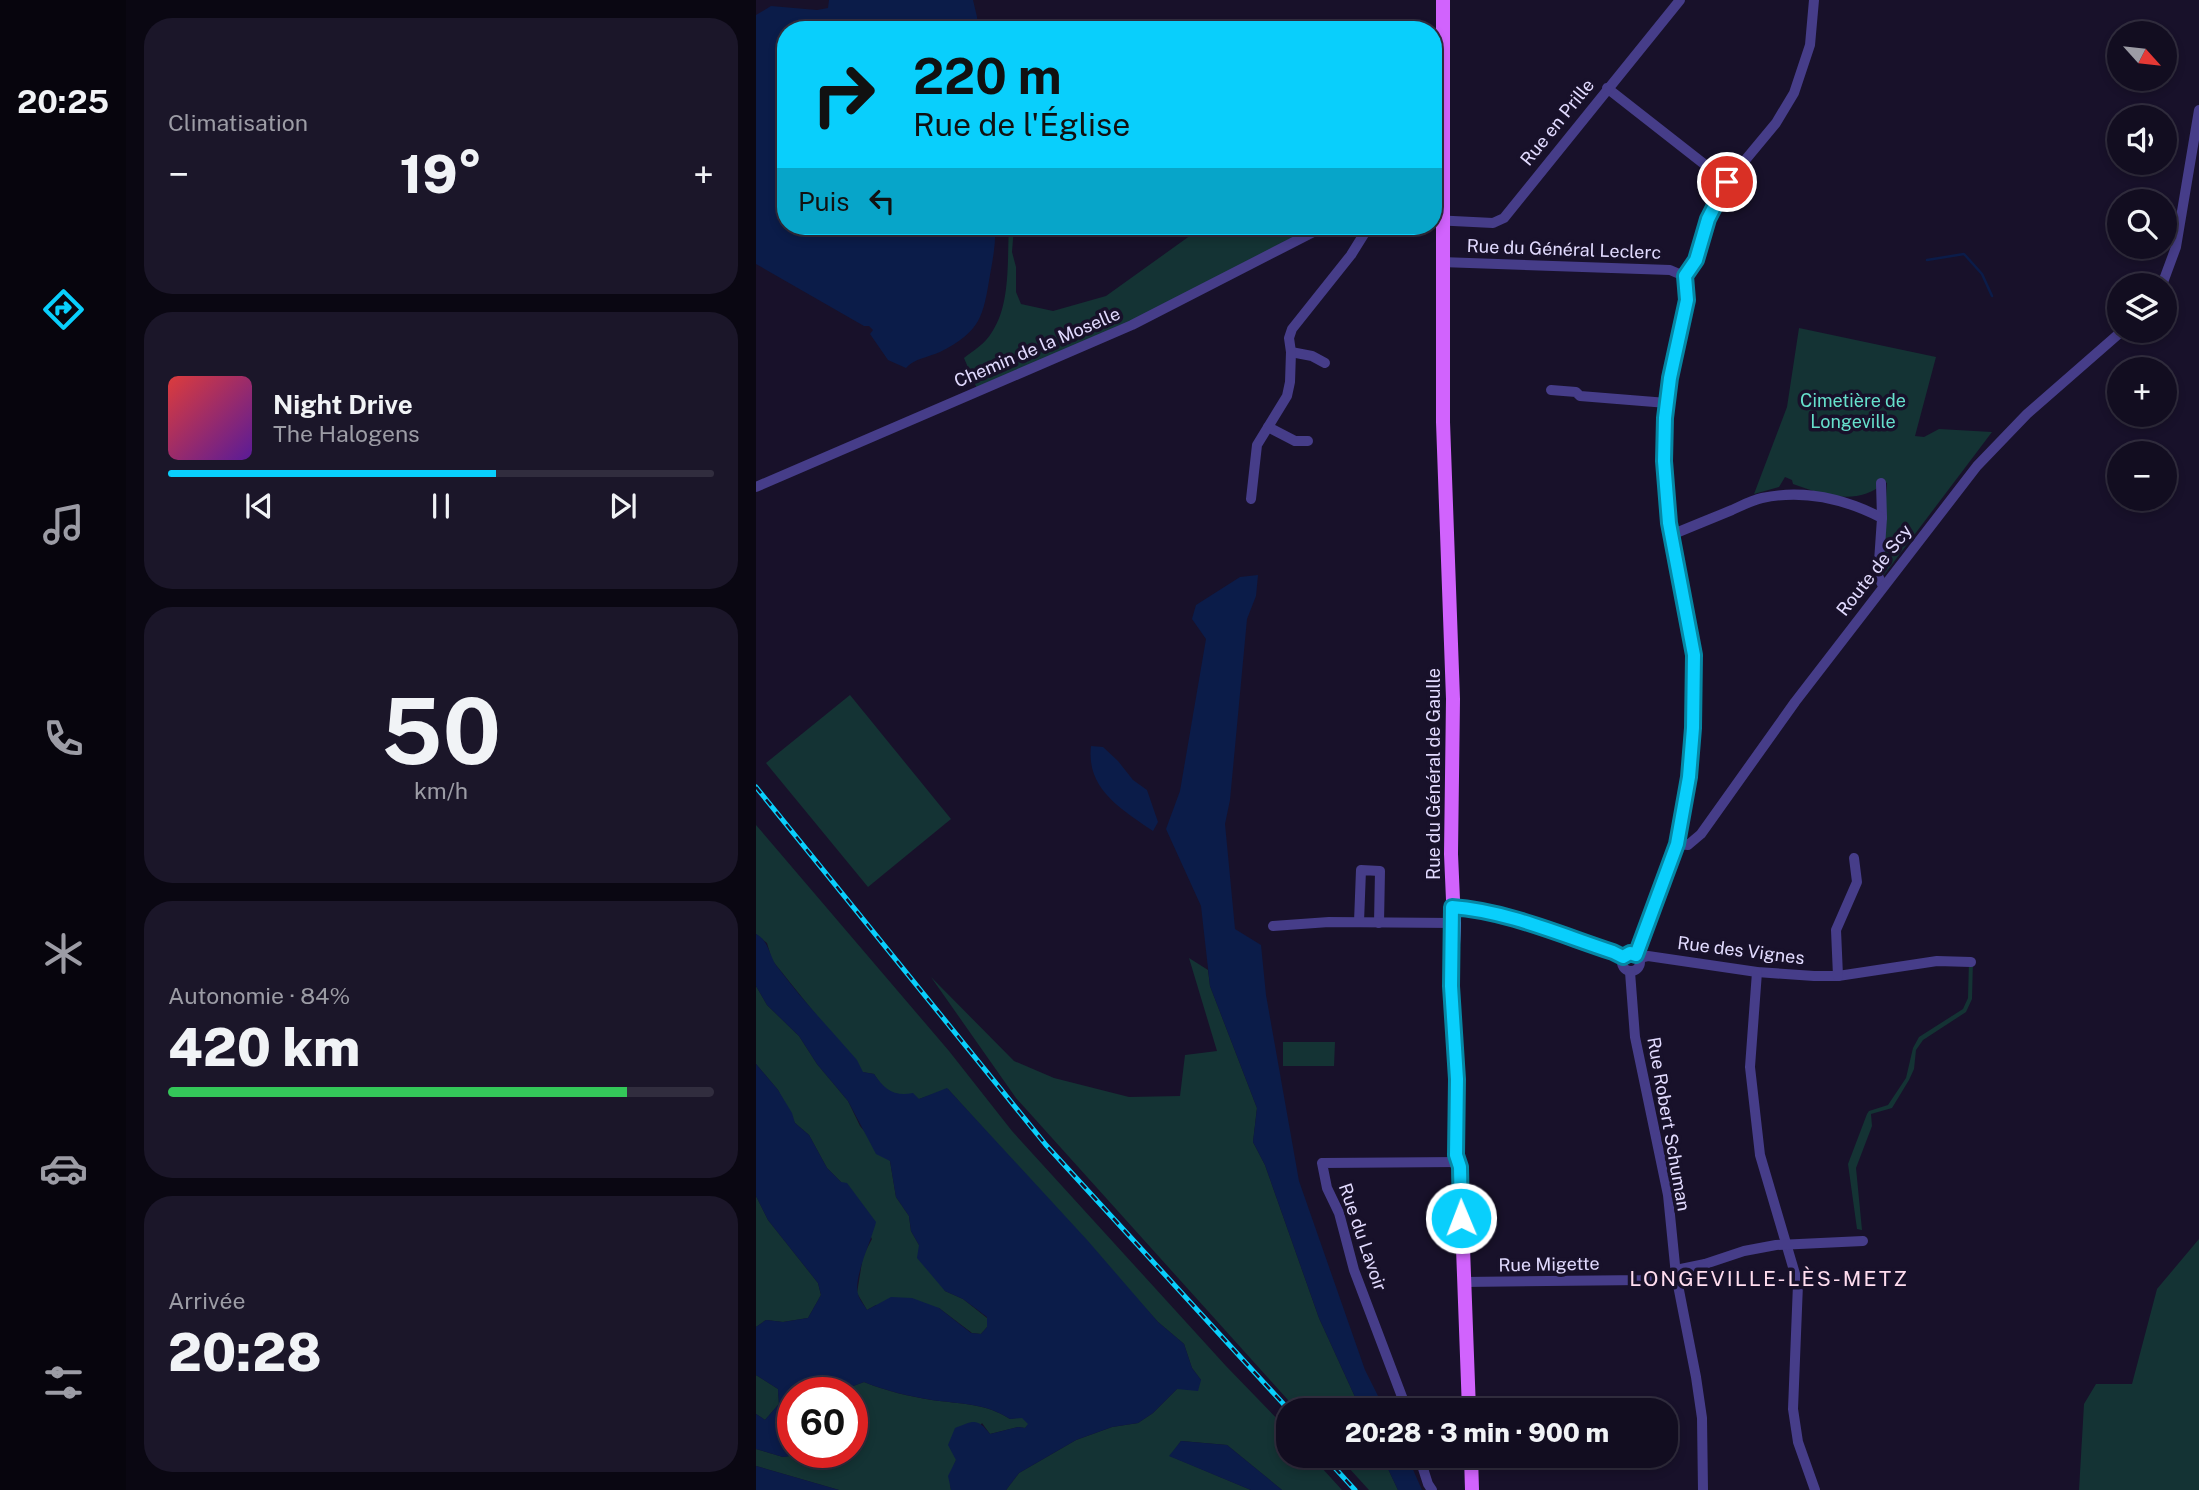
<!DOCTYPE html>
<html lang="fr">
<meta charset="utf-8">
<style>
body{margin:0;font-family:"Public Sans",sans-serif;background:#1b1629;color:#f1f3f6;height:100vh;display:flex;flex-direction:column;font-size:26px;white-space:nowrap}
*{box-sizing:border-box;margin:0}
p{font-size:23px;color:#9c9ca5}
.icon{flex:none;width:38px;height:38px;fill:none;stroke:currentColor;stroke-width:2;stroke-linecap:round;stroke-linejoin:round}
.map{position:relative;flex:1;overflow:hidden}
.side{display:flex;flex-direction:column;gap:18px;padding:18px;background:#0a0712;width:630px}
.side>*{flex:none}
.guide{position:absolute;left:21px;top:21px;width:665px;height:214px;border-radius:28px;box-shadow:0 4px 10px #0003,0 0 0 2px #312d3e;background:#09cffc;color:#111;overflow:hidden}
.needle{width:46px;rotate:117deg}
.buttons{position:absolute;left:1351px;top:21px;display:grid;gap:14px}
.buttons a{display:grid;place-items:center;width:70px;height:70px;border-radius:50%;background:#120d20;box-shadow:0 4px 10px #0003,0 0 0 2px #312d3e;font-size:35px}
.speed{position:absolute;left:21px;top:1377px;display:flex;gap:14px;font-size:35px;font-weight:700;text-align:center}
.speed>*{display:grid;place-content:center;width:91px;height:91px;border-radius:50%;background:#120d20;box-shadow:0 4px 10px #0003,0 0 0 2px #312d3e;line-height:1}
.speed .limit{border:10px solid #d22;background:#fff;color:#111}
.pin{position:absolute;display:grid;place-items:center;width:60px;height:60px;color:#fff;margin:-30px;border:4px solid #fff;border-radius:50%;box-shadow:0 2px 7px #0007}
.me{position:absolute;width:77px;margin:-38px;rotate:359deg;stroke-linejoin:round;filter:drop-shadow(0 0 5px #0008)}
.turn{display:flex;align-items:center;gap:24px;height:147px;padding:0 21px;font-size:32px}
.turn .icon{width:91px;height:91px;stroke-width:2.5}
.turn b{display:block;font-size:49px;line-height:60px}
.then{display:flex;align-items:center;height:66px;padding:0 21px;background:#0003;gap:14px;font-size:26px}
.big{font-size:52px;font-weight:800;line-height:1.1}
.side .widget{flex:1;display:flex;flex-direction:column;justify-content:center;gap:10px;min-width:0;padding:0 24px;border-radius:28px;background:#1b1629}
.side .dial{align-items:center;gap:0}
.dial b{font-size:91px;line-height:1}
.song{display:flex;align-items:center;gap:21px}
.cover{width:84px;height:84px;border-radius:10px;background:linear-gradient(135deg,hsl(0 70% 55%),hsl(270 70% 35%))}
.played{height:7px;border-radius:4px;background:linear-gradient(90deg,#09cffc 60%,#312d3e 60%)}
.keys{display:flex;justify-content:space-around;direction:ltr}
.heat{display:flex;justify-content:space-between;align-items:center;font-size:38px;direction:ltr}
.charge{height:10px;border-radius:5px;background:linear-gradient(90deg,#34c759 84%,#312d3e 0)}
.trip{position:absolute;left:520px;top:1398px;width:402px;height:70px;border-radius:28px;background:#120d20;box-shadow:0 4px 10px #0003,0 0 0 2px #312d3e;font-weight:800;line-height:70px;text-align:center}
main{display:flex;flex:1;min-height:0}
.tab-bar{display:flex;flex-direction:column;width:126px;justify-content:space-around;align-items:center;background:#07050d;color:#9c9ca5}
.tab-bar .icon{width:49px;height:49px}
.tab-bar .on{color:#09cffc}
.tab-bar b{font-size:32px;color:#f1f3f6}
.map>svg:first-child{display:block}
.green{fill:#143334}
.water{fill:#0b1c49}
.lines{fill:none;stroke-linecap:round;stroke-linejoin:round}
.stream{stroke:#0b1c49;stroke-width:2.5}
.minor{stroke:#463d89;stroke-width:10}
.major{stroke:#d163fd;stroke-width:14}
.rail-casing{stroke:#09cffc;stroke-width:5}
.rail{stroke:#18112a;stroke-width:2.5;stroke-dasharray:8;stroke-linecap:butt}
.route-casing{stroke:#0687a4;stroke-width:18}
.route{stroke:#09cffc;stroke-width:12}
.labels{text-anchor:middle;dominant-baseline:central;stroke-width:7;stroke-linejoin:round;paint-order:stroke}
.street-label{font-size:18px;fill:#e2dbff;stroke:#18112a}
.park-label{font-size:18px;fill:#66e0cc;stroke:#18112a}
.quarter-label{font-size:21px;letter-spacing:2px;fill:#ffddef;stroke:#18112a}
</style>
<main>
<nav class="tab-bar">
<b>20:25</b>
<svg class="icon on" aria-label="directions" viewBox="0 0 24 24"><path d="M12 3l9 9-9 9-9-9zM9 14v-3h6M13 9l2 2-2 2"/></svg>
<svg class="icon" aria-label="music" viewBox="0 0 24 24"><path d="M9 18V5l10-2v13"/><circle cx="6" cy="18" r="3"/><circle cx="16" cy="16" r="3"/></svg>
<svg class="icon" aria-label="phone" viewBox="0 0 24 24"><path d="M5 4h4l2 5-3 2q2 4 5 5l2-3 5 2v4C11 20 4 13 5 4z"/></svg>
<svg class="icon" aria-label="climate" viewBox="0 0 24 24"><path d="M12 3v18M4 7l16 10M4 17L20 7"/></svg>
<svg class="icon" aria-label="car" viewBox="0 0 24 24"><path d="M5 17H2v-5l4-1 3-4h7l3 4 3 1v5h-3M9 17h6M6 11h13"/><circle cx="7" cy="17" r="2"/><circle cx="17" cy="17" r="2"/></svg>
<svg class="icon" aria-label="filters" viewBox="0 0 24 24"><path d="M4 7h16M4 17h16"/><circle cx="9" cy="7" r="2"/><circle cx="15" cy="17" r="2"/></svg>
</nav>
<section class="side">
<div class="widget"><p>Climatisation</p>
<div class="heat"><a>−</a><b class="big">19°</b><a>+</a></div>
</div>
<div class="widget">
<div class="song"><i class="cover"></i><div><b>Night Drive</b><p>The Halogens</p></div></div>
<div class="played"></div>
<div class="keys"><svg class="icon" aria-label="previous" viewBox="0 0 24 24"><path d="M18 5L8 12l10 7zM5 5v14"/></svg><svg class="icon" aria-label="pause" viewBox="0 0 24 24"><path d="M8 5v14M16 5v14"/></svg><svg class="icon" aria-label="next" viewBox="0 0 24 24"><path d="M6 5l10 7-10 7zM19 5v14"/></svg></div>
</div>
<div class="widget dial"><b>50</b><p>km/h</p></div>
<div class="widget"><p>Autonomie · 84%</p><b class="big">420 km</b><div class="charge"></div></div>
<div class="widget"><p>Arrivée</p><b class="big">20:28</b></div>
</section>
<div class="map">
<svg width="1443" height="1490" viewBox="0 0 1443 1490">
<rect width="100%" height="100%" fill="#18112a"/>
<g class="green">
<path d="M 253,226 L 258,226 L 256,252 L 260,267 L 260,292 L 265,304 L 297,311 L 350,296 L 442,230 L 445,226 L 462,226 L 468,231 L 485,226 L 569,226 L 376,325 L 222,391 L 208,358 C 218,350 229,344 236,332 C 255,304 251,259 253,226 Z"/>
<path d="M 1043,328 L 1180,357 L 1159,436 L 1168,437 L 1183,429 L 1236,432 L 1128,575 L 1125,572 L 1131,483 L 1129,482 C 1102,507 1067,495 1037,484 L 1036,480 L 1029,477 L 1023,487 L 998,494 L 1031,407 Z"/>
<path d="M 94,695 L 195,819 L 112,887 L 10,763 Z"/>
<path d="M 0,825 L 193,1051 L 256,1131 L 470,1366 L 532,1430 L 532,1456 L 555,1456 L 586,1490 L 526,1490 L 471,1445 L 425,1441 L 414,1456 L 495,1490 L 250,1490 L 263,1473 L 320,1440 L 356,1427 L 382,1423 L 397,1413 L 421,1389 L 445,1380 L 436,1368 L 428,1344 L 402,1322 L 192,1089 L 163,1099 L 134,1092 L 126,1086 L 118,1074 L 106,1072 L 16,960 L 11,943 L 0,934 Z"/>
<path d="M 433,958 L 452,970 L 454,986 L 501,1108 L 497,1142 L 509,1165 L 563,1318 L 605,1410 L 541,1410 L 260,1098 L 175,977 L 258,1061 L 298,1078 L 373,1097 L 424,1096 L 429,1055 L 461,1051 Z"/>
<path d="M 1213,960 L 1217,960 L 1216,999 L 1210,1012 L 1167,1040 L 1160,1050 L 1158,1069 L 1153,1080 L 1136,1108 L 1115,1114 L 1116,1126 L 1100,1168 L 1106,1230 L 1101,1229 L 1092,1164 L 1111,1114 L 1113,1111 L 1132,1105 L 1150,1078 L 1157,1048 L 1163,1037 L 1207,1009 L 1212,998 Z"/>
<path d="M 0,986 L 11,1005 L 43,1036 L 61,1064 L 92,1101 L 104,1126 L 134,1161 L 140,1197 L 153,1216 L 155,1231 L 189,1291 L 207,1299 L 231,1318 L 231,1327 L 225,1334 L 216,1333 L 183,1308 L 120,1305 L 111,1310 L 101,1293 L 107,1256 L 116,1239 L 85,1182 L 71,1168 L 53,1135 L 39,1123 L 22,1090 L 0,1064 Z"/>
<path d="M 527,1042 L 579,1042 L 578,1066 L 527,1066 Z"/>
<path d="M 0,1196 L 12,1220 L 62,1283 L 65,1295 L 52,1318 L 27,1322 L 10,1320 L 0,1327 Z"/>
<path d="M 1443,1239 L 1443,1490 L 1323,1490 L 1328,1404 L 1340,1384 L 1376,1384 L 1401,1289 Z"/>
<path d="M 0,1375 L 22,1389 L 23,1404 L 9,1420 L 0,1414 Z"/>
<path d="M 108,1382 C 130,1391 152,1396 176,1400 C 204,1404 230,1403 254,1419 L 266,1417 L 273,1424 L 269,1428 L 262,1427 L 234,1434 L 226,1423 C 212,1443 190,1464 195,1490 L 83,1490 L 0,1466 L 0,1449 L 27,1457 L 33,1456 L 37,1443 L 37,1452 L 96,1452 L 96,1393 L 78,1393 Z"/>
<path d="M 582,1456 L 626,1456 L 642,1490 L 613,1490 Z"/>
</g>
<g class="water">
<path d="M 73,0 L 217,0 L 221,17 L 222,30 L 30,30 L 30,226 L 239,226 C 240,242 237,259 234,275 C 227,317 225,331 184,352 C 173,357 157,359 150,368 L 132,360 L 114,334 L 117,330 L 113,326 L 108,326 L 0,264 L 0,15 L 15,6 L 61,10 L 72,8 Z"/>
<path d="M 502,575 L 500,596 L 491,619 L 474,800 L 469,824 L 479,929 L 505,945 L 510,995 L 543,1181 L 609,1370 L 629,1410 L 605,1410 L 563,1318 L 509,1165 L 497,1142 L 501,1108 L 454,986 L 445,906 L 410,829 L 424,791 L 450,639 L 436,619 L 440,605 L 484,577 Z"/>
<path d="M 335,746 L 347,747 L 362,761 L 377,780 L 391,790 L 402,822 L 397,831 C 365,809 330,789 335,746 Z"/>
<path d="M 0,934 C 14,941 13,958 23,969 C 47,1001 75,1030 101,1060 L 107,1072 L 118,1074 C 128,1089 138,1097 157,1093 L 163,1099 L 191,1088 L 332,1241 L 402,1322 L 428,1344 L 436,1368 L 445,1380 L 442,1391 L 421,1389 L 397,1413 L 382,1423 L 356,1427 L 320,1440 L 263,1473 L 250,1490 L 195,1490 L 192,1476 L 200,1460 L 192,1445 L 199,1428 C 217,1421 221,1417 234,1434 L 262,1427 L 269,1428 L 272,1424 L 266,1418 L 254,1419 C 230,1403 204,1404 176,1400 C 153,1396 130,1391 108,1382 L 78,1393 L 37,1393 L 37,1424 L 34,1427 L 37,1443 L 33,1456 L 27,1457 L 0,1449 L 0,1414 L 9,1420 L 23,1404 L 22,1389 L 0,1375 L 0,1327 L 10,1320 L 27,1322 L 52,1318 L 65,1295 L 62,1283 L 12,1220 L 0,1196 L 0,1064 L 22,1090 L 36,1113 L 39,1123 L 53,1135 L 71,1168 L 85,1182 L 91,1183 L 120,1222 C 116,1239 97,1278 102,1294 C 103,1299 108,1305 111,1310 L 135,1297 L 156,1298 L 183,1308 L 215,1333 L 225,1334 L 231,1327 L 231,1317 L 207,1299 L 189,1291 L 161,1258 L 163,1245 L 155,1231 L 153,1216 L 140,1197 L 134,1161 L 120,1154 L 92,1101 L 61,1064 L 43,1036 L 11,1005 L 0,986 Z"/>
<path d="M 425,1441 L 471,1445 L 526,1490 L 495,1490 L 413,1456 Z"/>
<path d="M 626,1456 L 651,1456 L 666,1490 L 642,1490 Z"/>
<path d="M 0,1466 L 83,1490 L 0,1490 Z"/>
</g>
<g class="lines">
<path class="stream" d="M 1171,260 L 1208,254 L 1226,274 L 1236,296"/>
<g class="minor">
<path d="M 851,88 L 971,182"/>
<path d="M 677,220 L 737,223 L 748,218 L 924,0"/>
<path d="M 685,262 L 914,270 L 928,276"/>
<path d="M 1406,285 L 1420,247 L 1443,110"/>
<path d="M 535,352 L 556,356 L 569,363"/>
<path d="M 795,390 L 820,392 L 824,396 L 911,403"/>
<path d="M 512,427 L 539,441 L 552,441"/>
<path d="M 1125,483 L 1126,518"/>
<path d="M 0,487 L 376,325 L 569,226"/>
<path d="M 495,499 L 501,445 L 531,396 L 534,382 L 535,352 L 533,338 L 536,329 L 595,255 L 613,226"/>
<path d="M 915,535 C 935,527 956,518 976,510 C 985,506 996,500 1006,498 C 1048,489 1089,499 1126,518 L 1122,576 L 1127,586"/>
<path d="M 921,844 L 932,845 L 945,834 L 1039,702 L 1221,466 L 1271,414 L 1366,331"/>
<path d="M 697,907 C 751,911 805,935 857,952 L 867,957"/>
<path d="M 603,922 L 605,870 L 624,871 L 623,923"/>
<path d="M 517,926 L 573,922 L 698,923"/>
<circle cx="875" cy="962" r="9"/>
<path d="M 880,955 C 916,878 934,797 938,713 C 938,694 940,674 938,655 C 931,589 908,527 908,460 C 908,432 910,404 915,376 C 921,342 932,311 928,276 L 940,259 L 961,198 L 971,182 L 1020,123 L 1038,93 L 1054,45 L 1058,0"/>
<path d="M 883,958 L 892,956 L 1001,972 L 1058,976 L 1082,976 L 1181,961 L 1215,962"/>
<path d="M 874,972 L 879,1037 L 912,1195 L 920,1275 L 940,1377 L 946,1418 L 947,1490"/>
<path d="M 1001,972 L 994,1067 L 1004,1155 L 1042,1284 L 1037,1409 L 1042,1442 L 1059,1490"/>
<path d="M 1082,976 L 1080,930 L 1101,882 L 1098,858"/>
<path d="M 920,1270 L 949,1264 L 988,1251 L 1020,1245 L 1107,1241"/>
<path d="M 707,1282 L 888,1280 L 920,1275"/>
<path d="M 651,1410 L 598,1270 L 583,1213 L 571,1188 L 566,1163 L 703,1162"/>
<path d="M 663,1456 L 672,1484 L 676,1490"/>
</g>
<g class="major">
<path d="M 687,0 L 687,422 L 697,699 L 695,854 L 698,923 L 695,987 L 701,1079 L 700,1155 L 704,1167 L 713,1410"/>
<path d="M 715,1456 L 716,1490"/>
</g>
<defs>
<g id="rail">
<path d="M 0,787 L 290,1145 L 533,1410"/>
<path d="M 568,1456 L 599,1490"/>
</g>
</defs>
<use href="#rail" class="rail-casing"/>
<use href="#rail" class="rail"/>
</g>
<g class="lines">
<defs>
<path id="route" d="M 705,1218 L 704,1167 L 700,1155 L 701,1079 L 695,986 L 696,907 C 751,911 805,935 857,952 L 867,957 L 874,953 L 880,955 L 921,844 L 933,777 L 937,728 L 938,655 L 913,523 L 908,461 L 909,418 L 914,378 L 931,300 L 929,276 L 940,260 L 952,219 L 971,182"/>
</defs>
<use href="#route" class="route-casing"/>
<use href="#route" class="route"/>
</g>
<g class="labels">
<g class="street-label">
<text transform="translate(801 122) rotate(-51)">Rue en Prille</text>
<text transform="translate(808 249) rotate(2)">Rue du Général Leclerc</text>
<text transform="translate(281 347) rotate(-23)">Chemin de la Moselle</text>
<text transform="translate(1118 570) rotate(-52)">Route de Scy</text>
<text transform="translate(677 774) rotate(-90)">Rue du Général de Gaulle</text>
<text transform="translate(985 950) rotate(7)">Rue des Vignes</text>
<text transform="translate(913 1124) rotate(80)">Rue Robert Schuman</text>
<text transform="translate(607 1237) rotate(71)">Rue du Lavoir</text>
<text transform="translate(793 1264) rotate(-1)">Rue Migette</text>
</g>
<g class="park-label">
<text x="1097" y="400">Cimetière de<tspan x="1097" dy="21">Longeville</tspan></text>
</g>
<g class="quarter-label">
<text x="1013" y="1278">LONGEVILLE-LÈS-METZ</text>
</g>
</g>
</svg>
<div class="buttons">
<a><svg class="needle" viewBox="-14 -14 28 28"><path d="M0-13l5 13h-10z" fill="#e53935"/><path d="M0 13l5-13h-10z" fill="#9c9ca5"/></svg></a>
<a><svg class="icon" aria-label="sound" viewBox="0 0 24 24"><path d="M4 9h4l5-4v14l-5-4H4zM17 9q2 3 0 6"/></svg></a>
<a><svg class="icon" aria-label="search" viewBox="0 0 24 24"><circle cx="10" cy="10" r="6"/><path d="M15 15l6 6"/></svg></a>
<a><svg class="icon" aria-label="layers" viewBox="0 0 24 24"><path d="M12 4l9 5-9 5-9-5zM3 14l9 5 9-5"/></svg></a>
<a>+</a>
<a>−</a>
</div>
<div class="speed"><div class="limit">60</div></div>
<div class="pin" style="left:971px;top:182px;background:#d93025"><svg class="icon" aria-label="arrive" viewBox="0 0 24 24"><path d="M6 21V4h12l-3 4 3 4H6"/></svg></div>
<svg class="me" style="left:705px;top:1218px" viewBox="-20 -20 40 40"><circle r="17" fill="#09cffc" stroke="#fff" stroke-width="3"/><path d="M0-11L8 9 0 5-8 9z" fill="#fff"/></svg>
<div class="trip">20:28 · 3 min · 900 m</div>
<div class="guide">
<div class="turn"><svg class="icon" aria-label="right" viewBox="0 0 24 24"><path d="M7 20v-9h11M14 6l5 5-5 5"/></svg><div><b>220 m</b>Rue de l'Église</div></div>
<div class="then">Puis<svg class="icon" aria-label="left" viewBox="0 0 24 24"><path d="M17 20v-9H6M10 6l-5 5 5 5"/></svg></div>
</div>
</div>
</main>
